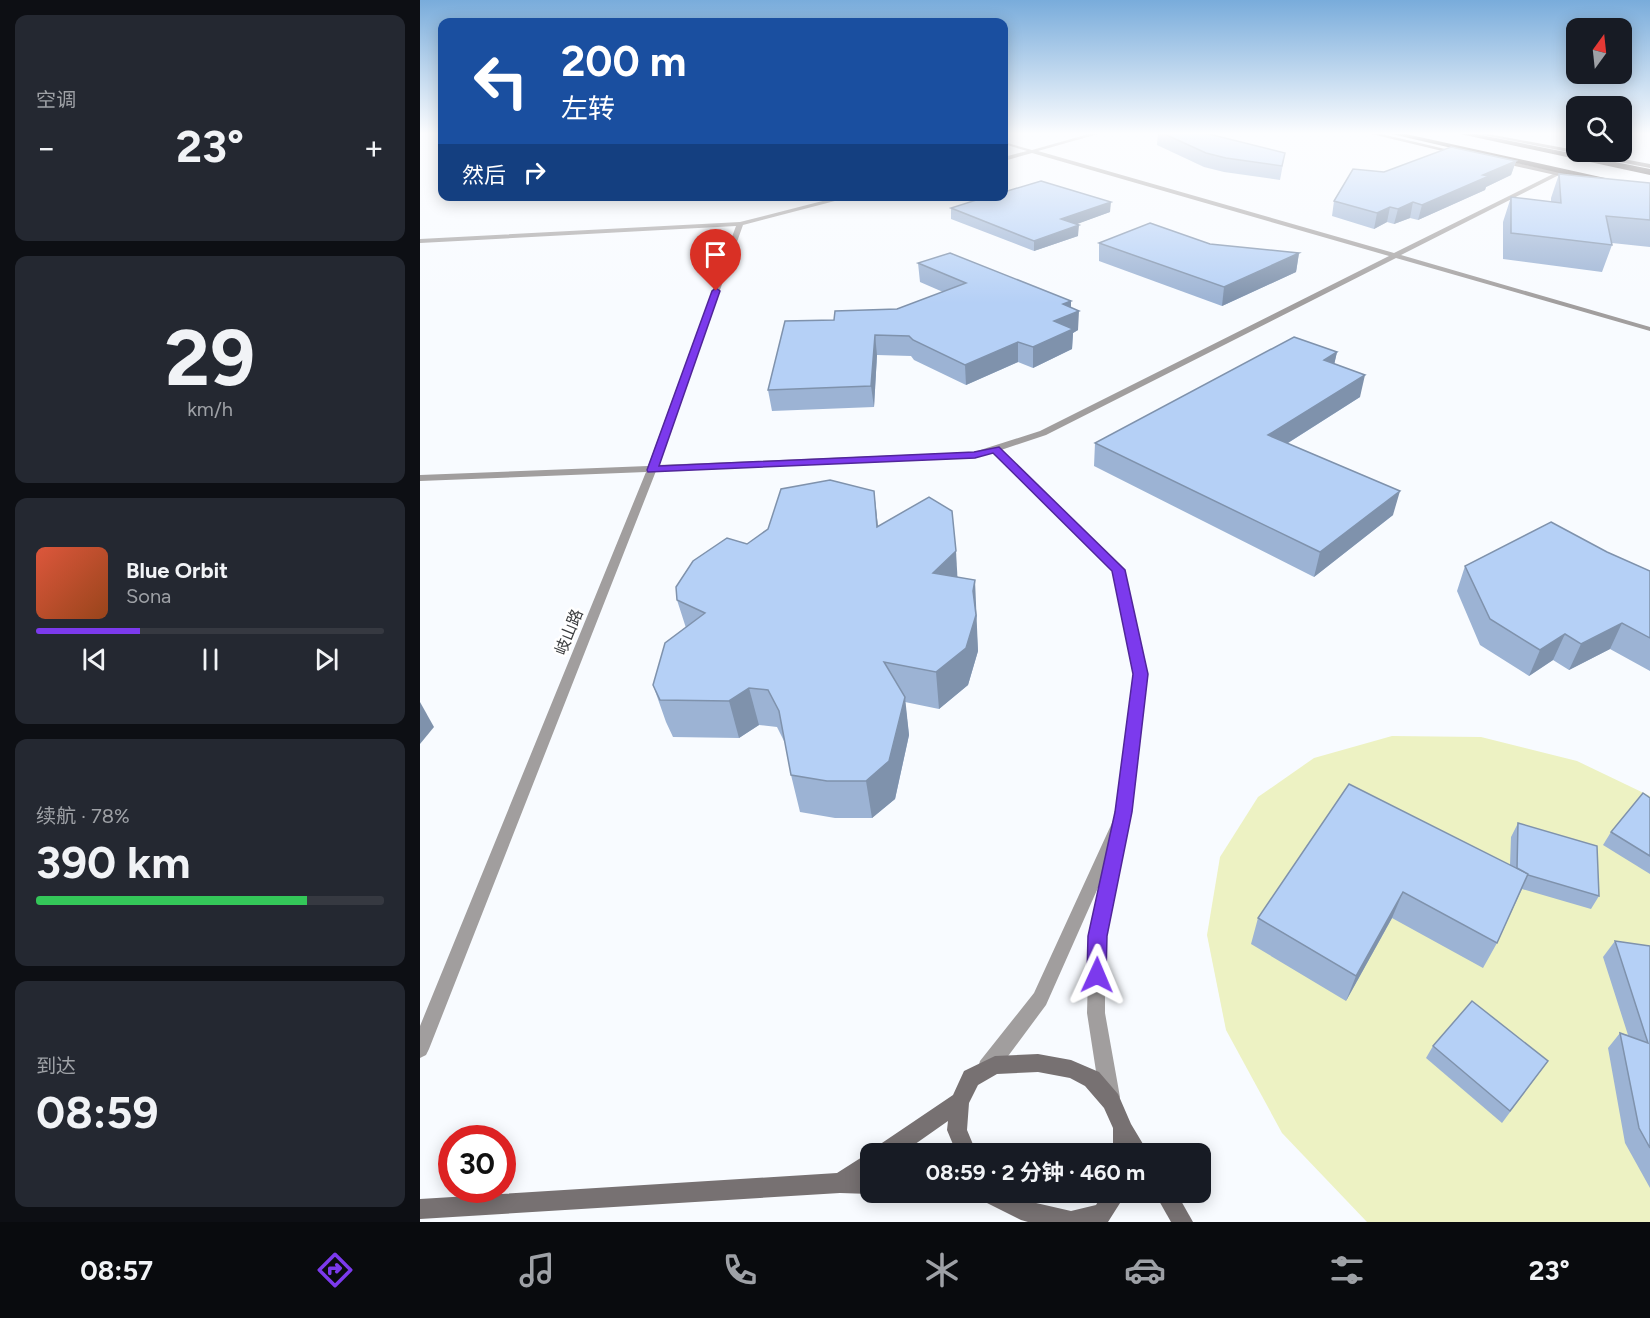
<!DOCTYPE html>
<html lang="zh">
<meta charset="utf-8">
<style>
body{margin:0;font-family:Figtree,"Noto Sans SC",sans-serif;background:#242831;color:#f1f3f6;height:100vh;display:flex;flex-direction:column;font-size:22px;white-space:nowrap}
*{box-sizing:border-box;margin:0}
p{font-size:20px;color:#9ea1a6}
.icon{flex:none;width:33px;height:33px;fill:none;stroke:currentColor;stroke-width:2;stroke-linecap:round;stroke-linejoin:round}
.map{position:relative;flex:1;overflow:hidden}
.drawer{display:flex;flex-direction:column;gap:15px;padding:15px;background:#0d0f14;width:420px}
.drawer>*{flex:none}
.banner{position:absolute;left:18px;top:18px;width:570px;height:183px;border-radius:12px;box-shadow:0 3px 15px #0003;background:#1a4fa0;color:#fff;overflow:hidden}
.needle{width:39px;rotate:15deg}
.buttons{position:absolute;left:1146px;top:18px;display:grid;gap:12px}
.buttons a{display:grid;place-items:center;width:66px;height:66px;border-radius:12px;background:#171b24;box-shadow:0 3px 15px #0003;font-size:30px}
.speed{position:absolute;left:18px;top:1125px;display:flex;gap:12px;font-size:30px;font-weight:700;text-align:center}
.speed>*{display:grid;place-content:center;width:78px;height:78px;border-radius:50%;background:#171b24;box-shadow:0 3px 15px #0003;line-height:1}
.speed .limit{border:9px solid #d22;background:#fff;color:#111}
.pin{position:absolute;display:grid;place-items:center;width:51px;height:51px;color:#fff;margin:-62px -26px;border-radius:50% 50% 50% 0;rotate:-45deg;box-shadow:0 0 6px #0007}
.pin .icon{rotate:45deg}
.me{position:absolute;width:66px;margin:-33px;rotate:1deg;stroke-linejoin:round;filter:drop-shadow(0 0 4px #0008)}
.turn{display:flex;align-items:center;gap:21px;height:126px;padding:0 24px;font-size:27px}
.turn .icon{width:78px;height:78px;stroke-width:2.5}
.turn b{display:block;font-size:42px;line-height:51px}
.then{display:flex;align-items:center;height:57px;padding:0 24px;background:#0003;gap:12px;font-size:22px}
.big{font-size:45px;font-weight:700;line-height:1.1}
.drawer .widget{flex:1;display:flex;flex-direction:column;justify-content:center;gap:9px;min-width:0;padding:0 21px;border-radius:12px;background:#242831}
.drawer .dial{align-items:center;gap:0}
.dial b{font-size:78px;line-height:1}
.song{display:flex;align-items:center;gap:18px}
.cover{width:72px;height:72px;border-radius:9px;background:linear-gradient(135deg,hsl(10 70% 55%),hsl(20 70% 35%))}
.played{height:6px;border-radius:3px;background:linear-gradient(90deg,#7c3aed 30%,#363941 30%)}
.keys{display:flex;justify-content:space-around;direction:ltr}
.heat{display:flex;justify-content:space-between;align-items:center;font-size:33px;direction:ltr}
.charge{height:9px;border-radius:4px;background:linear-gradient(90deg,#34c759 78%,#363941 0)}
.trip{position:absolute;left:440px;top:1143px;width:351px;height:60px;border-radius:12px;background:#171b24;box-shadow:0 3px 15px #0003;font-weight:700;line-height:60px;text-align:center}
.tabs{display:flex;height:96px;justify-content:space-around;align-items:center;background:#090b0e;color:#9ea1a6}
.tabs .icon{width:42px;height:42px}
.tabs .on{color:#7c3aed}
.tabs b{font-size:27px;color:#f1f3f6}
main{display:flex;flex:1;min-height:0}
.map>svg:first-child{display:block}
.green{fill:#edf2c3}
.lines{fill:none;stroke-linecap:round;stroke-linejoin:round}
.street{fill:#a19e9e;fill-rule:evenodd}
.secondary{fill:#777172;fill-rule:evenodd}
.highway{fill:#403939;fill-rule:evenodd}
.wall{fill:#9cb3d4}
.shaded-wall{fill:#7f92ac}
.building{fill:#b5d0f6;stroke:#7f92ac;stroke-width:1.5}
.route{fill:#7c3aed;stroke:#51269a;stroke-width:1.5}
.labels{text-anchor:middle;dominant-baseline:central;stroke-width:5;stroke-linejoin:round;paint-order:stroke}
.street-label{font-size:16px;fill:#3a3c3e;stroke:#fff}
</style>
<main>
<section class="drawer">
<div class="widget"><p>空调</p>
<div class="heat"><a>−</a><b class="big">23°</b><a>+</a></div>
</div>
<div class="widget dial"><b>29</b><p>km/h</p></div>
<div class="widget">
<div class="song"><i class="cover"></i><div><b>Blue Orbit</b><p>Sona</p></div></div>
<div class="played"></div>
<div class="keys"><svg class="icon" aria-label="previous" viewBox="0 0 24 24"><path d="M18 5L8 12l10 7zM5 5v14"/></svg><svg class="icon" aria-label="pause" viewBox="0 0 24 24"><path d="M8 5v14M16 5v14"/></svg><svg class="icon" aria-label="next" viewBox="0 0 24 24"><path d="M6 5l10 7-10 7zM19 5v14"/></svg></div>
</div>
<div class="widget"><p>续航 · 78%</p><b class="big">390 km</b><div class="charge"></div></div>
<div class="widget"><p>到达</p><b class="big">08:59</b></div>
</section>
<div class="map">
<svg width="1230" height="1222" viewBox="0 0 1230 1222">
<rect width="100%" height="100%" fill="#f8fbff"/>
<path class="green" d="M 972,736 L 1061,737 L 1157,761 L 1230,796 L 1230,1222 L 947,1222 L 862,1133 L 806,1030 L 787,935 L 800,857 L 838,797 L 894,758 Z"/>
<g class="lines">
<path class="street" d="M 676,132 L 685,132 L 618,151 L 974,253 L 1135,173 L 1139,173 L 1139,175 L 981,255 L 1230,327 L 1230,331 L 976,258 L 626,435 L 581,450 L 704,570 L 726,674 L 711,812 L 685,936 L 685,1013 L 700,1097 L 697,1104 L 690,1107 L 683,1104 L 680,1097 L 667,1013 L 669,936 L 681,881 L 626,1005 L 574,1075 L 567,1077 L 560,1075 L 558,1068 L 560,1061 L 614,993 L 697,812 L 714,674 L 693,571 L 573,452 L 555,458 L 236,471 L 9,1049 L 6,1055 L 0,1058 L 0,1026 L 226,472 L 0,481 L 0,475 L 228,466 L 316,226 L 0,243 L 0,239 L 320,222 L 422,196 L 434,196 L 323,225 L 238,465 L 554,452 L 620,431 L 969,256 L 612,153 L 584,161 L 584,157 L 607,151 L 584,144 L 584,142 L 612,150 Z"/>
<g class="secondary">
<path d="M 943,132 L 953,132 L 1042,153 L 1039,155 Z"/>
<path d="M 1047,132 L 1058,132 L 1230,164 L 1230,168 Z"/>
<path d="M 1079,159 L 1153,175 L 1156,177 L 1153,179 L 1077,162 Z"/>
<path d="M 618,1054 L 651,1060 L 679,1072 L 698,1094 L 711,1124 L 729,1154 L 693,1154 L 693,1128 L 684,1108 L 665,1086 L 650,1078 L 618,1072 L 577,1074 L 558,1085 L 549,1103 L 547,1130 L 557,1154 L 537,1154 L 527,1130 L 528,1121 L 481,1154 L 450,1154 L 450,1192 L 454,1192 L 450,1194 L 420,1193 L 0,1219 L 0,1199 L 417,1173 L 450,1152 L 453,1153 L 456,1147 L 533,1095 L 544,1071 L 575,1056 Z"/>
<path d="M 556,1192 L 588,1192 L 603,1200 L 651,1211 L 676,1205 L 684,1192 L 707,1192 L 688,1222 L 608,1222 L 601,1220 L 559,1199 Z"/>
<path d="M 734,1192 L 756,1192 L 773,1222 L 751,1222 Z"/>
</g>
<g class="highway">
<path d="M 963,132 L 977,132 L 1230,188 L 1230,194 Z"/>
<path d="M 1031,132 L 1046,132 L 1230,169 L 1230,175 Z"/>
</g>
</g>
<g class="wall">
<path d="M 738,132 L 781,132 L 865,153 L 860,180 L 804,172 L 784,167 L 737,145 Z"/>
<path d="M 1096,161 L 1091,175 L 1066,187 L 1065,190 L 998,220 L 990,218 L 974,224 L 967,222 L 954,229 L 912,216 L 914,201 L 964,172 Z"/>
<path d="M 1139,174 L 1230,183 L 1230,247 L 1192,243 L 1192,245 L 1182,272 L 1083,259 L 1083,222 L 1091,197 L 1131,202 L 1131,198 Z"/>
<path d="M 531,208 L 690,212 L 656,224 L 658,236 L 614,251 L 531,219 Z"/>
<path d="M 679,243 L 790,244 L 879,253 L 876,272 L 802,306 L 679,261 Z"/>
<path d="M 498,263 L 651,301 L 651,307 L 658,330 L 653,333 L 652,349 L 613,368 L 598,362 L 546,385 L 494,360 L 491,356 L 457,355 L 454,407 L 352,411 L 348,390 L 414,320 L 477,309 L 523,292 L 500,282 Z"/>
<path d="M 917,352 L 914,364 L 940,397 L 868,443 L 973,515 L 894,577 L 674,466 L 675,443 Z"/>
<path d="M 458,526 L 538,577 L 557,616 L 556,621 L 558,651 L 548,685 L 519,709 L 485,702 L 489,735 L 475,799 L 452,818 L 415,818 L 380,812 L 371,775 L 365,743 L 357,727 L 339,725 L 319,738 L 253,737 L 246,722 L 233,685 L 266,628 L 257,600 L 327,544 L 348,529 Z"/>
<path d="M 1187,552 L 1230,571 L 1230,671 L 1190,649 L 1149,670 L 1133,660 L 1109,676 L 1060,645 L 1037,591 L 1045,566 Z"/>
<path d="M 1230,798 L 1230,874 L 1183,845 L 1191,832 Z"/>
<path d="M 1098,823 L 1179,896 L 1171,909 L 1102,889 L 1077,943 L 1063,968 L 972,918 L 926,1001 L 831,944 L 838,918 L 1090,865 L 1091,837 Z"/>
<path d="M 1195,941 L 1230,946 L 1230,1188 L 1205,1143 L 1188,1048 L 1200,1033 L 1208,1035 L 1183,957 Z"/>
<path d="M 1013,1046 L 1128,1061 L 1082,1123 L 1006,1058 Z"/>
</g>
<g class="shaded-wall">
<path d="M 1096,161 L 1091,175 L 1066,187 L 1065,190 L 998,220 L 1002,205 L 1063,175 Z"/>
<path d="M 691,202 L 690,212 L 641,230 L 641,219 Z"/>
<path d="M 993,202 L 990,218 L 974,224 L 978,209 Z"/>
<path d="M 970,207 L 967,222 L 954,229 L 957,213 Z"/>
<path d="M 659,225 L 658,236 L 614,251 L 614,241 Z"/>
<path d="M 879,253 L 876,272 L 802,306 L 804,287 Z"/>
<path d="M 651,301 L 651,314 L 659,311 L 658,330 L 653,333 L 652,349 L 613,368 L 613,347 L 634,321 L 643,304 Z"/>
<path d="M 455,335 L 457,355 L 454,407 L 451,386 Z"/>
<path d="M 598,342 L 598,362 L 546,385 L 545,365 Z"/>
<path d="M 917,352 L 912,374 L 904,360 Z"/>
<path d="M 945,375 L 940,397 L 844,458 L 848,435 Z"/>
<path d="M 454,491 L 458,526 L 457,527 Z"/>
<path d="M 980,491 L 973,515 L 894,577 L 900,552 Z"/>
<path d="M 536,551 L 538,587 L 513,573 Z"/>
<path d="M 555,580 L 558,651 L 548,685 L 519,709 L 516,672 L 553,591 Z"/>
<path d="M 1202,623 L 1190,649 L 1149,670 L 1161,644 Z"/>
<path d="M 1145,634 L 1133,660 L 1109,676 L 1120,650 Z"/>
<path d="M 329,688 L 339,725 L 319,738 L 309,701 Z"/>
<path d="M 485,697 L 489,735 L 475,799 L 452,818 L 446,781 Z"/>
<path d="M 0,702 L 14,727 L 0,744 Z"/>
<path d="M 983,892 L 972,918 L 926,1001 L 936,976 Z"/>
</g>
<g class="building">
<path d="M 740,132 L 781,132 L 865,153 L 862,166 L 806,158 L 786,153 Z"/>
<path d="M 1031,147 L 1096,161 L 1063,175 L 1069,176 L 1002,205 L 993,202 L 978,209 L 970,207 L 957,213 L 914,201 L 933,169 L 964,172 Z"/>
<path d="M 1139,174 L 1230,183 L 1230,220 L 1186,216 L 1192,245 L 1091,233 L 1091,197 L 1141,203 Z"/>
<path d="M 621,181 L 691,202 L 641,219 L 659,225 L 614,241 L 531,208 L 569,196 L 584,196 L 584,192 Z"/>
<path d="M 730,223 L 790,244 L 879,253 L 804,287 L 679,243 Z"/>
<path d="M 530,253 L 651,301 L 643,304 L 659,311 L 634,321 L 653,329 L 613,347 L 598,342 L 545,365 L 493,340 L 489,336 L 455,335 L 451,386 L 348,390 L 365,321 L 414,320 L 415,311 L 477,309 L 546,283 L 498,263 Z"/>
<path d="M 874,337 L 917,352 L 904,360 L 945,375 L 848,435 L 980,491 L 900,552 L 675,443 Z"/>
<path d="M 410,480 L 454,491 L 457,527 L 509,497 L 532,511 L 536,551 L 513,573 L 555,580 L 553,591 L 556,615 L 546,648 L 516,672 L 464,662 L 485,697 L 469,761 L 446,781 L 407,781 L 371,775 L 359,711 L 348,690 L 329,688 L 309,701 L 240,700 L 233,685 L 245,643 L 285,613 L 257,600 L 256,587 L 273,561 L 307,538 L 327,544 L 348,529 L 361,489 Z"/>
<path d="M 1131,522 L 1187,552 L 1230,571 L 1230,638 L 1202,623 L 1161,644 L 1145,634 L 1120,650 L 1070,619 L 1045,566 Z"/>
<path d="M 929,784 L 1108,874 L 1077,943 L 983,892 L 936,976 L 838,918 Z"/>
<path d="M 1223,793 L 1230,798 L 1230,856 L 1191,832 Z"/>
<path d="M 1098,823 L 1177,846 L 1179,896 L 1108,875 L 1108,874 L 1097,868 Z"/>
<path d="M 1195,941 L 1230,946 L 1230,1148 L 1219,1128 L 1200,1033 L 1228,1043 Z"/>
<path d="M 1052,1001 L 1128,1061 L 1090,1111 L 1013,1046 Z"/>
</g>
<linearGradient id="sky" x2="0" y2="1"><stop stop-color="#79acdb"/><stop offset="0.44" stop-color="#fcfdff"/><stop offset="1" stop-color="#fcfdff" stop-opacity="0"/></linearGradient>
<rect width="1230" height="303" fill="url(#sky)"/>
<path class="route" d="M 296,288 L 300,291 L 239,466 L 554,452 L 579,447 L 705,570 L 728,674 L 712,812 L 687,936 L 686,975 L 684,981 L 677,984 L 670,981 L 667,975 L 668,936 L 695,812 L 713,674 L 692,571 L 573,453 L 555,458 L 228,472 L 227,470 L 292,291 Z"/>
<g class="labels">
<g class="street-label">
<text transform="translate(149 632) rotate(-68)">岐山路</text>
</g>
</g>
</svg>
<div class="buttons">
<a><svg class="needle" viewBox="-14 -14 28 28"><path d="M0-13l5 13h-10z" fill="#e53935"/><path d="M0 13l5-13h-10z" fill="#9ea1a6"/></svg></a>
<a><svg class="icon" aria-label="search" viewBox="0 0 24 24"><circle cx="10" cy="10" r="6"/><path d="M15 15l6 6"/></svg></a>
</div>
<div class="speed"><div class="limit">30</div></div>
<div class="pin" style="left:296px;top:291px;background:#d93025"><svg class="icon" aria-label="arrive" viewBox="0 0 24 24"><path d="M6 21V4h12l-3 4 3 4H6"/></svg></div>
<svg class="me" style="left:677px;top:975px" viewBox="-20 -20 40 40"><path d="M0-17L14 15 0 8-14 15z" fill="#7c3aed" stroke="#fff" stroke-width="4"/></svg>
<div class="trip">08:59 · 2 分钟 · 460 m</div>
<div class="banner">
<div class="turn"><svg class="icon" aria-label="left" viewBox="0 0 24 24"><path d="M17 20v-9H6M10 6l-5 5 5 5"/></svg><div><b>200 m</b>左转</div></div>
<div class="then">然后<svg class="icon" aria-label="right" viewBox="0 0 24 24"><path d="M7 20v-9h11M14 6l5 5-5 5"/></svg></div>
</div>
</div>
</main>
<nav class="tabs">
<b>08:57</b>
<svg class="icon on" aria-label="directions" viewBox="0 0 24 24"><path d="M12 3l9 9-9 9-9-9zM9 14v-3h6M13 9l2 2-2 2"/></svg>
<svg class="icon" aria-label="music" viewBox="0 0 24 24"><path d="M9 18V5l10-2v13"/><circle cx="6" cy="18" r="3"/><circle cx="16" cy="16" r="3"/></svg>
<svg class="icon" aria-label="phone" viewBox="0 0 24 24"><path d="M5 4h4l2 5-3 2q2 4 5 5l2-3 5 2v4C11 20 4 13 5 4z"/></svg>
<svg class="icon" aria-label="climate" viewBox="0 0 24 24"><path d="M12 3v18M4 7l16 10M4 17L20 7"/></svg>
<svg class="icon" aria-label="car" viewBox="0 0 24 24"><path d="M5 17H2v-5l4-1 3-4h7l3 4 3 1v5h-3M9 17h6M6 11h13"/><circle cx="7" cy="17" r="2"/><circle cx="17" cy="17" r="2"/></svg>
<svg class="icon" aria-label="filters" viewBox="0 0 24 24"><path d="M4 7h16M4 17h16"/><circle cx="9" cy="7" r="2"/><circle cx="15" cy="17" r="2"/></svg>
<b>23°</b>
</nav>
